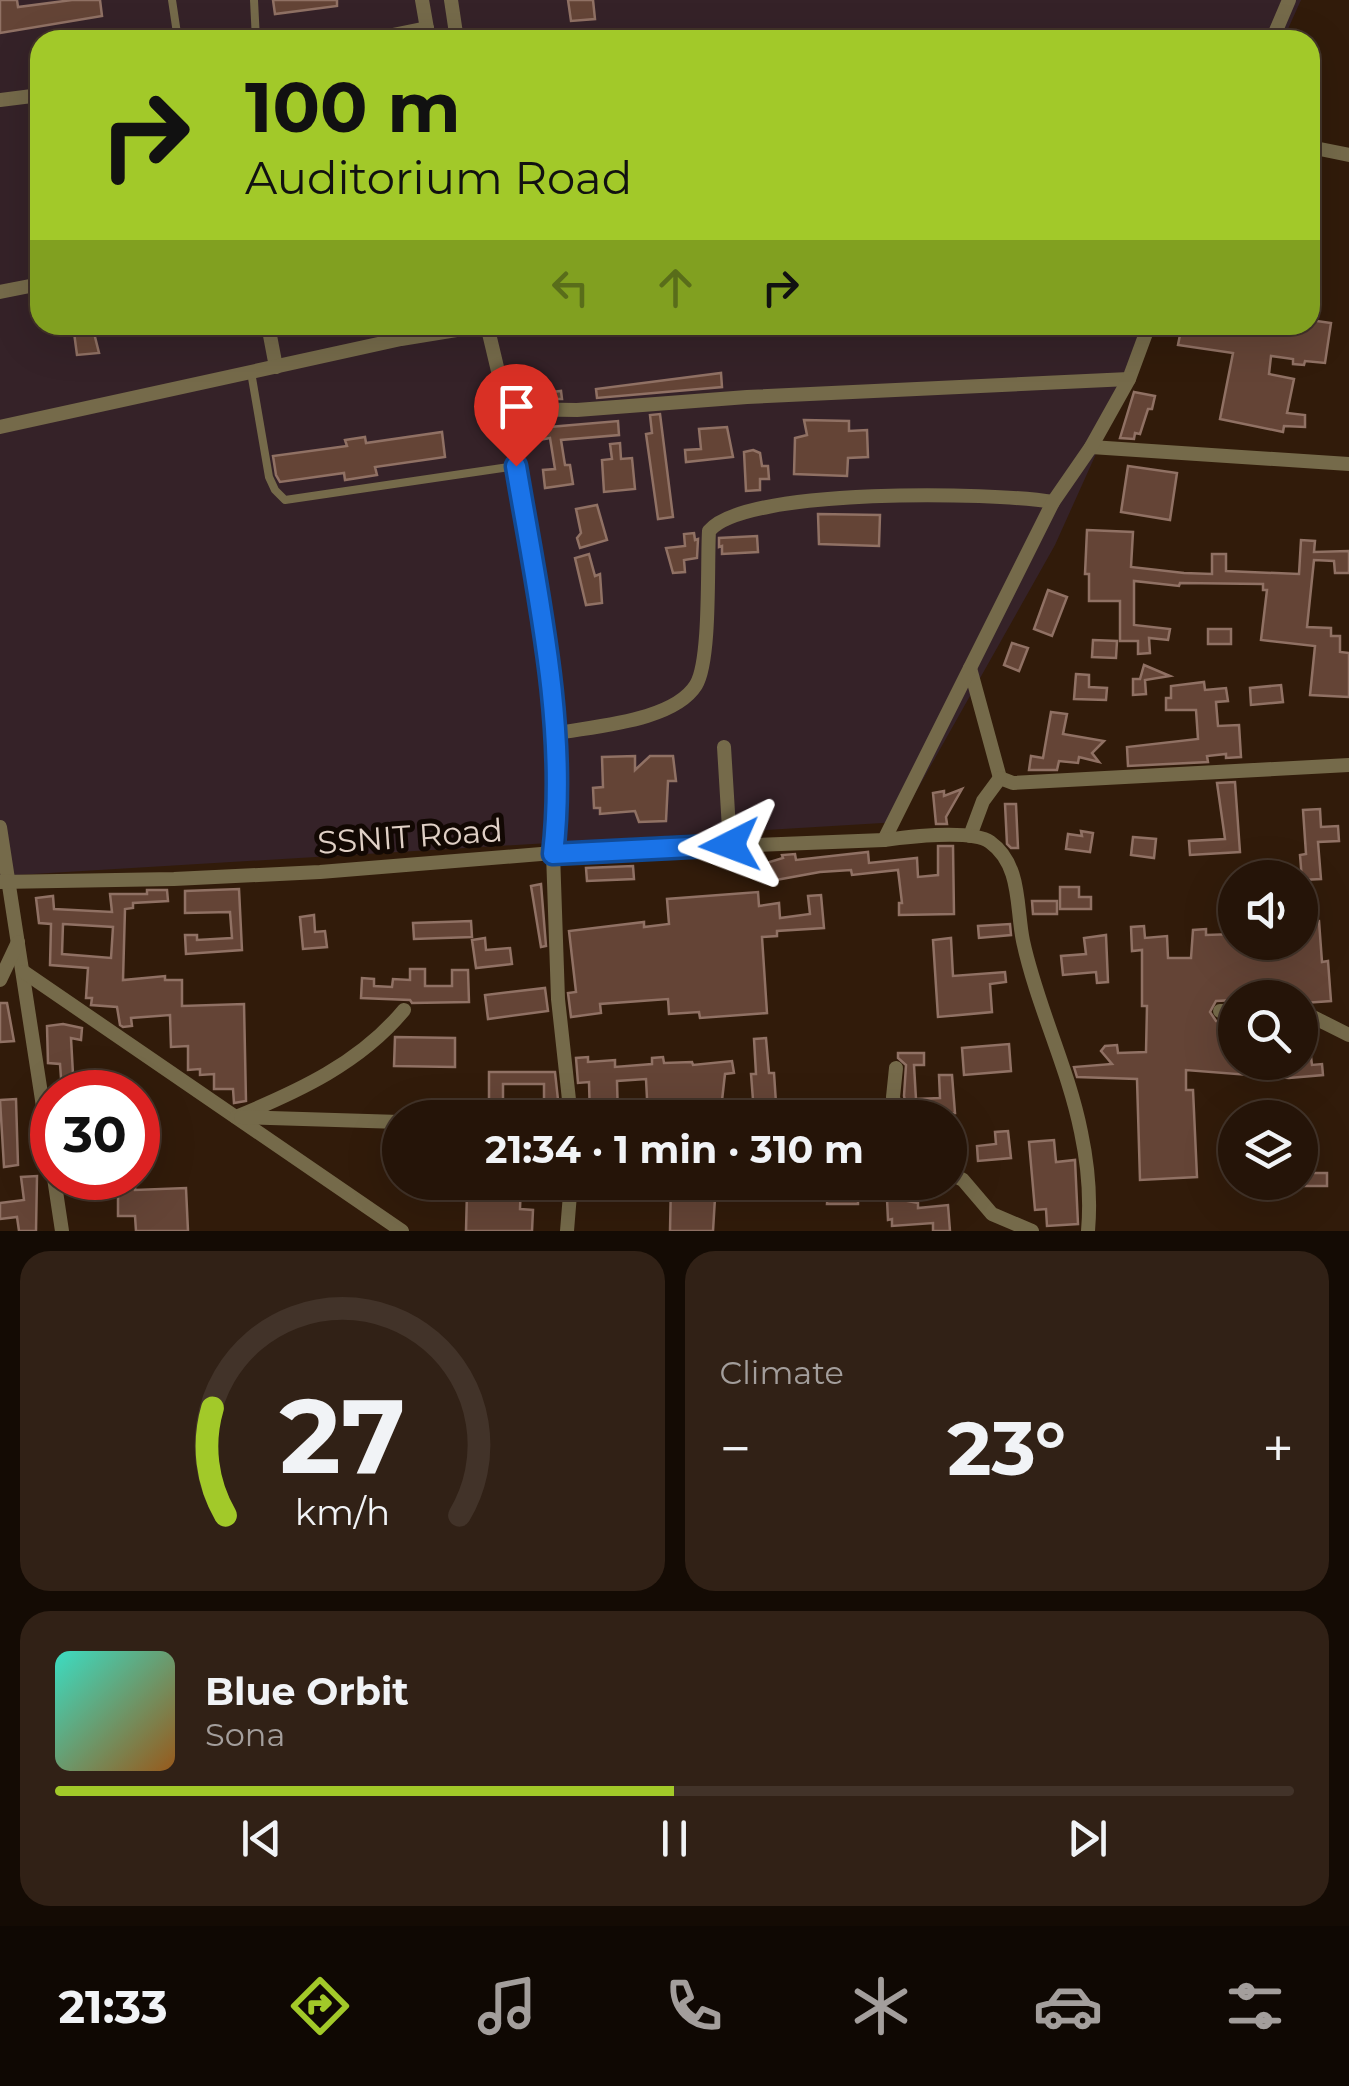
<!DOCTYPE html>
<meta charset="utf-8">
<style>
body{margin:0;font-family:Montserrat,sans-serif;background:#312116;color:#f1f3f6;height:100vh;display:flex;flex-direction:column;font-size:38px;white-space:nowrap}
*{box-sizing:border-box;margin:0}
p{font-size:32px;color:#a39e9c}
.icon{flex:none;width:55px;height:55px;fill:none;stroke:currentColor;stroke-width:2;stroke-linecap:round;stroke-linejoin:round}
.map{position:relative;height:1231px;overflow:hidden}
.sheet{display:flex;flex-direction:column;gap:20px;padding:20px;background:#140b04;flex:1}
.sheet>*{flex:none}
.guide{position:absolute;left:30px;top:30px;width:1290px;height:305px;border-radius:30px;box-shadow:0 10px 40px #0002,0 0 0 2px #423329;background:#a2c929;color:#111;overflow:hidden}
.buttons{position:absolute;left:1218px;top:860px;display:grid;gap:20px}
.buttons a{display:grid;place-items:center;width:100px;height:100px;border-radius:50%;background:#251408;box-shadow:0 10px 40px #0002,0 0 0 2px #423329;font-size:50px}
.speed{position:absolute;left:30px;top:1070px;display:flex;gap:20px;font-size:50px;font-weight:700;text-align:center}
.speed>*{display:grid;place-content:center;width:130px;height:130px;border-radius:50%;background:#251408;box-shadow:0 10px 40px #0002,0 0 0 2px #423329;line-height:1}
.speed .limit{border:15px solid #d22;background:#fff;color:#111}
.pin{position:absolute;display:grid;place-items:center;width:85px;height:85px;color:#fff;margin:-102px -42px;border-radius:50% 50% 50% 0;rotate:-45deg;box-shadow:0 0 10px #0007}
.pin .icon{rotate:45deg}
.me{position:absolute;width:110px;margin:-55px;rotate:267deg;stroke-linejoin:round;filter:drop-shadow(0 0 8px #0008)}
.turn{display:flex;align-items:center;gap:35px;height:210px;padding:0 50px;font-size:45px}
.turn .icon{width:130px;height:130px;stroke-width:2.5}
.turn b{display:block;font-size:70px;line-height:85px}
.lanes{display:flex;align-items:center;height:95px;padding:0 50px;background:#0003;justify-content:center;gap:50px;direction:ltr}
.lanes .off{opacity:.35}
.big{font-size:75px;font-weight:700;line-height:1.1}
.sheet .widget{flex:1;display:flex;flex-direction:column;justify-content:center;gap:15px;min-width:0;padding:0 35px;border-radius:30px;background:#312116}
.sheet .dial{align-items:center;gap:0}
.dial svg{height:260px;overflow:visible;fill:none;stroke:#423329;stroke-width:7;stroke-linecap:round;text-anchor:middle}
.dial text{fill:#f1f3f6;stroke:none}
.song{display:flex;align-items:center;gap:30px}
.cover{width:120px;height:120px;border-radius:15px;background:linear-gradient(135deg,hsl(170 70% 55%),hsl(30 70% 35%))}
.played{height:10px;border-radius:5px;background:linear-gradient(90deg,#a2c929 50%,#423329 50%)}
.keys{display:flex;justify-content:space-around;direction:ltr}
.heat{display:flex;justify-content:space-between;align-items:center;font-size:55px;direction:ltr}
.sheet .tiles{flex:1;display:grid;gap:20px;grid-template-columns:1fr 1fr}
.widget:last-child{grid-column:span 2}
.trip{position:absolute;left:382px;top:1100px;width:585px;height:100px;border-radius:50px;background:#251408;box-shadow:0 10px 40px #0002,0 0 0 2px #423329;font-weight:700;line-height:100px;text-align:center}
.tab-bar{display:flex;height:160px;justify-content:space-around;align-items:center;background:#0f0803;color:#a39e9c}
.tab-bar .icon{width:70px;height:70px}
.tab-bar .current{color:#a2c929}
.tab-bar b{font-size:45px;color:#f1f3f6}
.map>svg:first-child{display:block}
.education{fill:#352228}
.building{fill:#644436;stroke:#907164;stroke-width:2.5;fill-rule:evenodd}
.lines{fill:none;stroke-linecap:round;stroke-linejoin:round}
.lane{stroke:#756a4a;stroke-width:8}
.street{stroke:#756a4a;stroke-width:14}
.route-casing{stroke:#114b97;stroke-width:25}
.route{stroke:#1a73e8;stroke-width:18}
.labels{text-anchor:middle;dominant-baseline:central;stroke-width:10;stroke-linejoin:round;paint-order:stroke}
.street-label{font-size:32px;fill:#e0d0c6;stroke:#120803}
</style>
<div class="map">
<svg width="1349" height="1231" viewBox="0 0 1349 1231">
<rect width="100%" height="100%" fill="#311b0a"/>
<path class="education" d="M 0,0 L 1301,0 L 1283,40 L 40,40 L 40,325 L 1154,325 L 1055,545 L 899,822 L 0,876 Z"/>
<g class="building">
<path d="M 0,0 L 17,0 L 18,7 L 72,0 L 100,0 L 102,16 L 0,33 Z"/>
<path d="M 273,0 L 337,0 L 337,6 L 275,14 Z"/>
<path d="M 568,0 L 593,0 L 595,19 L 571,21 Z"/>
<path d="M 1310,320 L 1331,323 L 1325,363 L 1305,361 L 1304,365 L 1293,364 L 1293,359 L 1271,356 L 1269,374 L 1294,379 L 1287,413 L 1305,415 L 1305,427 L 1284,426 L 1283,432 L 1220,419 L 1233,353 L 1178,345 L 1182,325 L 1310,325 Z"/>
<path d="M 73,325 L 92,325 L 99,353 L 77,355 Z"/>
<path d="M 721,373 L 722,387 L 597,398 L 596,389 Z"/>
<path d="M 542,381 L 543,393 L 561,391 L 562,399 L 535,399 L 531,396 L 530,382 Z"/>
<path d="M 1134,392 L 1155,396 L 1152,409 L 1148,409 L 1140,434 L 1135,433 L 1134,439 L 1120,438 Z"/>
<path d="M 660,414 L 673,517 L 658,519 L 646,434 L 652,433 L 650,415 Z"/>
<path d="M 804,420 L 849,421 L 849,431 L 867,430 L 868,457 L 848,458 L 847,476 L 794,474 L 795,438 L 807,435 Z"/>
<path d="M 618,421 L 619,435 L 561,440 L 565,465 L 570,465 L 573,484 L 545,488 L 543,470 L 555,469 L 550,438 L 539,440 L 538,428 Z"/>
<path d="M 727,427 L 733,457 L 686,462 L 685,450 L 701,449 L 699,429 Z"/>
<path d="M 442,432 L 445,457 L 375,467 L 377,475 L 345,480 L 344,473 L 280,482 L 276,475 L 273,456 L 347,446 L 345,440 L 365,437 L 366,443 Z"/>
<path d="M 620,443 L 621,459 L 632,458 L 635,489 L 604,492 L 602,460 L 612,459 L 610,444 Z"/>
<path d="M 753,450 L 760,453 L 762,466 L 768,466 L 769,479 L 760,479 L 760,490 L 746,491 L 744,452 Z"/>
<path d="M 1128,466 L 1177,473 L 1170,520 L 1121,512 Z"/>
<path d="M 597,505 L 607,540 L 580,548 L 577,538 L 581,533 L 576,509 Z"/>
<path d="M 818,514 L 880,515 L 879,546 L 819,544 Z"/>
<path d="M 1087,530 L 1133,532 L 1131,567 L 1184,573 L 1212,574 L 1212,554 L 1226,554 L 1226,571 L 1299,574 L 1301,540 L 1315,541 L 1314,552 L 1349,551 L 1349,573 L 1335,573 L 1334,561 L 1314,560 L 1307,627 L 1331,628 L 1331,636 L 1340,636 L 1340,652 L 1349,653 L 1349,697 L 1310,695 L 1315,646 L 1261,640 L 1267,590 L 1263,590 L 1263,584 L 1180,583 L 1179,586 L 1134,581 L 1134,625 L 1170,629 L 1168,640 L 1149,638 L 1150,653 L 1138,654 L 1138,641 L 1120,641 L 1120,601 L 1089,601 L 1089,574 L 1085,574 Z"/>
<path d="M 694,533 L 695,540 L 698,539 L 697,558 L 684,560 L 685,572 L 673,573 L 666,548 L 685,546 L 684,534 Z"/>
<path d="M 757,536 L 758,552 L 722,554 L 722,546 L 719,547 L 719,538 Z"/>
<path d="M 589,554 L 595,576 L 600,574 L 602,603 L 586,605 L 575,558 Z"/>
<path d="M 1048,590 L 1067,597 L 1052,636 L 1034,629 Z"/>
<rect x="1208" y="629" width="23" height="15"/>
<path d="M 1093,640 L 1117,641 L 1116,658 L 1092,657 Z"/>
<path d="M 1012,643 L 1028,648 L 1019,671 L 1004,665 Z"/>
<path d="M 1144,665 L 1170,676 L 1145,680 L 1146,694 L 1133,695 L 1133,679 L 1140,679 Z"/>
<path d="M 1076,674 L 1089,675 L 1089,687 L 1107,688 L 1106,700 L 1074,699 Z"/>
<path d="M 1204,682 L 1205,690 L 1226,688 L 1228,701 L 1216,702 L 1218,726 L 1239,725 L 1241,757 L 1226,758 L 1226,754 L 1207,756 L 1208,762 L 1128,766 L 1127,747 L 1198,739 L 1196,710 L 1166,710 L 1166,698 L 1171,698 L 1171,686 Z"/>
<path d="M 1281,685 L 1283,702 L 1251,705 L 1250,688 Z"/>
<path d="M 1051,712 L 1067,714 L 1063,734 L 1104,741 L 1092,753 L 1099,762 L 1079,757 L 1078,763 L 1059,761 L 1057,770 L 1029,770 L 1031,756 L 1043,758 Z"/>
<path d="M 635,756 L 635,770 L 650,756 L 673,756 L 676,781 L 668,781 L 666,821 L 639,822 L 635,811 L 600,814 L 600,808 L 594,808 L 593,788 L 603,787 L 602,757 Z"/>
<path d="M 1235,782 L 1240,852 L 1190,855 L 1189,841 L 1225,839 L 1217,783 Z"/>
<path d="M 962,789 L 946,817 L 947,824 L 936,824 L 933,793 L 944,791 L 944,796 Z"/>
<path d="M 1005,804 L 1016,804 L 1018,848 L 1011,848 L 1007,844 Z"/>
<path d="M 1320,809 L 1321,827 L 1338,826 L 1339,841 L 1318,842 L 1321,879 L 1302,880 L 1300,855 L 1306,854 L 1303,810 Z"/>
<path d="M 1081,831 L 1093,833 L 1090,852 L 1066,849 L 1068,834 L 1082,836 Z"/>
<path d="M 1133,837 L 1156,839 L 1154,858 L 1131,855 Z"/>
<path d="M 938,846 L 953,846 L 954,914 L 899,915 L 899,903 L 902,903 L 898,870 L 852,875 L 851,870 L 820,872 L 765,882 L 763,864 L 783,858 L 782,855 L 795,854 L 796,860 L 868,852 L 869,863 L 917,858 L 918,877 L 938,875 Z"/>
<path d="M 633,866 L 634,879 L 587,881 L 586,868 Z"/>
<path d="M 541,884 L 546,946 L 541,947 L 531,886 Z"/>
<path d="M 1060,887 L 1079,887 L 1079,897 L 1091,897 L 1091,909 L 1060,909 Z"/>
<path d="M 239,889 L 242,950 L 186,954 L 185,935 L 197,935 L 197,940 L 232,938 L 230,912 L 185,913 L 185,891 Z"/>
<path d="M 147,890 L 167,890 L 168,901 L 133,903 L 133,908 L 125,909 L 123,980 L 165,976 L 165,980 L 182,980 L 182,1006 L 244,1004 L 246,1101 L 234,1103 L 233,1089 L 214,1089 L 214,1074 L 200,1075 L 200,1069 L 188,1070 L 188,1046 L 171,1047 L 170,1015 L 131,1018 L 132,1026 L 123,1027 L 120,1025 L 117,1007 L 91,1005 L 92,998 L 86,998 L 88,968 L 50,965 L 51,924 L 39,923 L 36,898 L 53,896 L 54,909 L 112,912 L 110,894 L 147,894 ZM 63,924 L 113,927 L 111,958 L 62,954 Z"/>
<path d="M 758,892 L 759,906 L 779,903 L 780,918 L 810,914 L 808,896 L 821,895 L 824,928 L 777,931 L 777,936 L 762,937 L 767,1013 L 700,1018 L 699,1012 L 669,1014 L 668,999 L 600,1004 L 601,1013 L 571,1017 L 568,993 L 576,992 L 569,931 L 644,922 L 644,927 L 669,924 L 667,899 Z"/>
<path d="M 1032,901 L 1057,901 L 1057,914 L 1033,914 Z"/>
<path d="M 314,915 L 315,932 L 325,931 L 327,947 L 303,949 L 300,917 Z"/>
<path d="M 471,921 L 472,937 L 414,939 L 413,923 Z"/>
<path d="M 1319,921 L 1322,962 L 1328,961 L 1331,1001 L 1304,1003 L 1304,998 L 1235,998 L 1235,1000 L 1216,1001 L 1210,1012 L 1216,1021 L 1235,1022 L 1235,1062 L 1300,1062 L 1300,1049 L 1310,1049 L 1312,1065 L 1322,1064 L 1323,1075 L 1289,1078 L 1186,1070 L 1186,1090 L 1193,1090 L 1197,1177 L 1140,1180 L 1137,1079 L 1077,1077 L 1074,1067 L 1112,1064 L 1101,1051 L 1105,1046 L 1117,1045 L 1118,1053 L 1146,1052 L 1147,1006 L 1142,1006 L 1142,950 L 1132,951 L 1131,927 L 1144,926 L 1145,938 L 1167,936 L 1168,958 L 1191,958 L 1193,930 L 1206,929 L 1206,935 L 1235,934 L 1235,942 L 1304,942 L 1303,922 Z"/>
<path d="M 1010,924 L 1011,935 L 979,938 L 978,926 Z"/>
<path d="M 1106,935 L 1108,982 L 1097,983 L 1096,972 L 1063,975 L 1061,956 L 1086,954 L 1084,938 Z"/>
<path d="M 485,938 L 486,950 L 510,948 L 512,964 L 476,968 L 472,940 Z"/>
<path d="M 951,938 L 953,976 L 1005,972 L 1006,982 L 990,984 L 992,1012 L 938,1017 L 933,940 Z"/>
<path d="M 410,969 L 425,969 L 425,986 L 452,986 L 452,970 L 468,970 L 469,1002 L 412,1003 L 410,1000 L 361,998 L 362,978 L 374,979 L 374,986 L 392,987 L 393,979 L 410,980 Z"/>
<path d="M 545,988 L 548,1011 L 488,1019 L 485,995 Z"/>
<path d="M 0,1003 L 7,1003 L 14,1041 L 0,1042 Z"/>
<path d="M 63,1024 L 82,1028 L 81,1040 L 71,1038 L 74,1092 L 62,1092 L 60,1064 L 48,1063 L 47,1026 Z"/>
<path d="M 395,1037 L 455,1038 L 455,1067 L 394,1066 Z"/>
<path d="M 766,1038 L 769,1073 L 774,1073 L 777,1118 L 754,1118 L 754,1114 L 749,1114 L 748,1100 L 753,1100 L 751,1074 L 756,1074 L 754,1039 Z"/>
<path d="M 1009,1044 L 1011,1071 L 964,1075 L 962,1048 Z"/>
<path d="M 898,1053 L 924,1053 L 924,1065 L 914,1065 L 916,1099 L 940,1098 L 939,1075 L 952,1075 L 955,1113 L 908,1116 L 904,1096 L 906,1065 L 898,1058 Z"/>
<path d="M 588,1057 L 588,1062 L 615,1060 L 615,1067 L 652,1064 L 652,1058 L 663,1057 L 664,1063 L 692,1062 L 693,1065 L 732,1061 L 734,1073 L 725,1074 L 720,1118 L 648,1118 L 646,1079 L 617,1081 L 618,1118 L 590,1118 L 589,1082 L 578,1083 L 576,1058 Z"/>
<path d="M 489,1072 L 555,1072 L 560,1118 L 489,1118 ZM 503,1084 L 544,1084 L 544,1108 L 503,1107 Z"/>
<path d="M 16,1099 L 18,1165 L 4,1167 L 0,1100 Z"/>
<path d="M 1008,1131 L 1011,1158 L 978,1161 L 977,1146 L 996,1144 L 995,1132 Z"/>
<path d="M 1054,1140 L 1056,1162 L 1075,1160 L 1078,1224 L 1047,1226 L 1046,1209 L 1035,1210 L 1029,1142 Z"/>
<rect x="1300" y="1173" width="27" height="13"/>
<path d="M 37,1176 L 36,1231 L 19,1231 L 17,1217 L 0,1219 L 0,1203 L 24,1200 L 21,1177 Z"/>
<path d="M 118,1178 L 135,1178 L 135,1190 L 186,1188 L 188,1231 L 136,1231 L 135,1216 L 118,1216 Z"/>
<path d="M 479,1182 L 521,1182 L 520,1209 L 533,1210 L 532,1231 L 466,1231 L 467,1192 L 478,1193 Z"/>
<path d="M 671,1182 L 692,1182 L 693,1198 L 715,1198 L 713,1231 L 670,1231 Z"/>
<path d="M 780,1183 L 802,1183 L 802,1198 L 779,1198 Z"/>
<path d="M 828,1189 L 858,1189 L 858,1204 L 827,1204 Z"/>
<path d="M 901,1192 L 902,1200 L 918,1203 L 918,1208 L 948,1205 L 950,1231 L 933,1231 L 933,1223 L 892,1226 L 892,1219 L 888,1220 L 887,1199 L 890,1199 L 889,1193 Z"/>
</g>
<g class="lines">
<g class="lane">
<path d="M 172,0 L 178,40"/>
<path d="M 254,0 L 256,40"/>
<path d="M 251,372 L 269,477 L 275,490 L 285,500 L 516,466"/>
</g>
<g class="street">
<path d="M 422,0 L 429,40"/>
<path d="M 451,0 L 457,40"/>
<path d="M 368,40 L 427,28"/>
<path d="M 1272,40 L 1289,0"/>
<path d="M 0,100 L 40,95"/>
<path d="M 1310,147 L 1349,155"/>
<path d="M 0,292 L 40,284"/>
<path d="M 268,325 L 276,367"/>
<path d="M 507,409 L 577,410 L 747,397 L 1129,379"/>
<path d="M 0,427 L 401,339 L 487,325 L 507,409 L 548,658 L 559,802 L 553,853 L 558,999 L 571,1118"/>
<path d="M 1091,447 L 1349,464"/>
<path d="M 970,668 L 1000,778"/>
<path d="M 553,734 C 592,726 673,722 696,685 C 711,661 707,563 709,531 C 745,487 994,492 1053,502"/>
<path d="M 724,747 L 730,845"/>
<path d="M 1000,778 L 1013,783 L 1349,765"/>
<path d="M 0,827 L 52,1165"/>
<path d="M 970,836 L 983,801 L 1000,778"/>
<path d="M 884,840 L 1053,502 L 1091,447 L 1129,379 L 1149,325"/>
<path d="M 0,882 L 174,879 L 320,872 L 553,853 L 884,840 C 906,837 972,829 990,842 C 1022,865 1016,908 1023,941 C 1037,1006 1068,1067 1081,1132 C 1088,1165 1091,1197 1088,1231"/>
<path d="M 24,972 L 402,1231"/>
<path d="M 0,980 L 18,942"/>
<path d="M 1220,1011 L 1235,1011"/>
<path d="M 1300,1014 L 1313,1017 L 1349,1035"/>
<path d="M 896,1068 L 893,1097 L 898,1118"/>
<path d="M 236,1117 C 299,1091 360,1063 404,1010"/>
<path d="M 241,1117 L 400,1122"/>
<path d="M 950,1173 L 963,1180 L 992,1214 L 1032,1231"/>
<path d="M 54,1178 L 62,1231"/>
<path d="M 567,1231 L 571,1182"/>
</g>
</g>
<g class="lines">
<defs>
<path id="route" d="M 516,466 C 537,591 568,727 553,854 L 730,845"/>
</defs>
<use href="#route" class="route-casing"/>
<use href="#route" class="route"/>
</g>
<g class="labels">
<g class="street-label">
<text transform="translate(410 836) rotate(-4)">SSNIT Road</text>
</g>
</g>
</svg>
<div class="buttons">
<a><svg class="icon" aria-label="sound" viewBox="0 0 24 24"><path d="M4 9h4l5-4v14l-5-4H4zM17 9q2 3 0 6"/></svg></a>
<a><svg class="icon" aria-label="search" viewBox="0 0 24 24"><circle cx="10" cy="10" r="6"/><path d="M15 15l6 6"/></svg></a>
<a><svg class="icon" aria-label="layers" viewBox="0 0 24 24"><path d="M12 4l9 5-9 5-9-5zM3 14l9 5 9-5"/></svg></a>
</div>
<div class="speed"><div class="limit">30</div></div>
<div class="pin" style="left:516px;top:466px;background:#d93025"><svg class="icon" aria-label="arrive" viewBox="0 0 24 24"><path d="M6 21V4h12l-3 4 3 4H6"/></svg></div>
<svg class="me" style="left:730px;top:845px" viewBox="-20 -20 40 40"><path d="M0-17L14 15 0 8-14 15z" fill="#1a73e8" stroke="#fff" stroke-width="4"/></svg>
<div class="trip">21:34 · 1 min · 310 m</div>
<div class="guide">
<div class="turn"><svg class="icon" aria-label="right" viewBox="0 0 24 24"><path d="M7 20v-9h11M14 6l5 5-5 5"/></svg><div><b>100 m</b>Auditorium Road</div></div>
<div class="lanes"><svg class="icon off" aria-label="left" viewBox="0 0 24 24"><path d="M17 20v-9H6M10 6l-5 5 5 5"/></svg><svg class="icon off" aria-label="ahead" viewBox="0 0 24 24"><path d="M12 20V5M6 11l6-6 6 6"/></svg><svg class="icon" aria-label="right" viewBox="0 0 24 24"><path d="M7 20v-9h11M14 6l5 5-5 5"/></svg></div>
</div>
</div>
<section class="sheet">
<div class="tiles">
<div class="widget dial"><svg viewBox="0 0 100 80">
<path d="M14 69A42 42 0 1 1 86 69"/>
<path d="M14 69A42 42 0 0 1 10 36" stroke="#a2c929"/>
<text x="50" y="56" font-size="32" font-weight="700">27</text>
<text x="50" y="72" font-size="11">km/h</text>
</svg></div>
<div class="widget"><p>Climate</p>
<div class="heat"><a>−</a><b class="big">23°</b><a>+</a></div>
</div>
<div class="widget">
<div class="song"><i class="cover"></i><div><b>Blue Orbit</b><p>Sona</p></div></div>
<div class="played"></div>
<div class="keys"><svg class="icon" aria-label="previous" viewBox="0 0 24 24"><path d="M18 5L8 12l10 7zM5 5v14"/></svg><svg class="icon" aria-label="pause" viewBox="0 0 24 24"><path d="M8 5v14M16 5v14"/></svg><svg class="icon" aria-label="next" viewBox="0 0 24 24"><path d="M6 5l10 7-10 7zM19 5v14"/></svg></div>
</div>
</div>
</section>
<nav class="tab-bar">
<b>21:33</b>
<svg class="icon current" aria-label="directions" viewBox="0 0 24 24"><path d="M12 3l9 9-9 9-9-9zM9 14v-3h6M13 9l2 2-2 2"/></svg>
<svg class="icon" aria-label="music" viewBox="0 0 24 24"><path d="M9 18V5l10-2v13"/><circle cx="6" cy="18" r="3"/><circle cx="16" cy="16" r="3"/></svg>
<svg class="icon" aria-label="phone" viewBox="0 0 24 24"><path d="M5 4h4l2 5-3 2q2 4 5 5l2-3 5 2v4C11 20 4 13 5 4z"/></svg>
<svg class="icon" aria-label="climate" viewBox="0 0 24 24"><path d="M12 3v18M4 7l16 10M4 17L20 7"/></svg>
<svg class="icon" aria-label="car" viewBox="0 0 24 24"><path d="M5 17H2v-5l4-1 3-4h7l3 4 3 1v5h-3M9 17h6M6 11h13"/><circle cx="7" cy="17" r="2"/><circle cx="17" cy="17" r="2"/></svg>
<svg class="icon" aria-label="filters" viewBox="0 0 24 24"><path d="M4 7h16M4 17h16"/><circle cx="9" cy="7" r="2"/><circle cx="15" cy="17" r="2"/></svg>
</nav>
